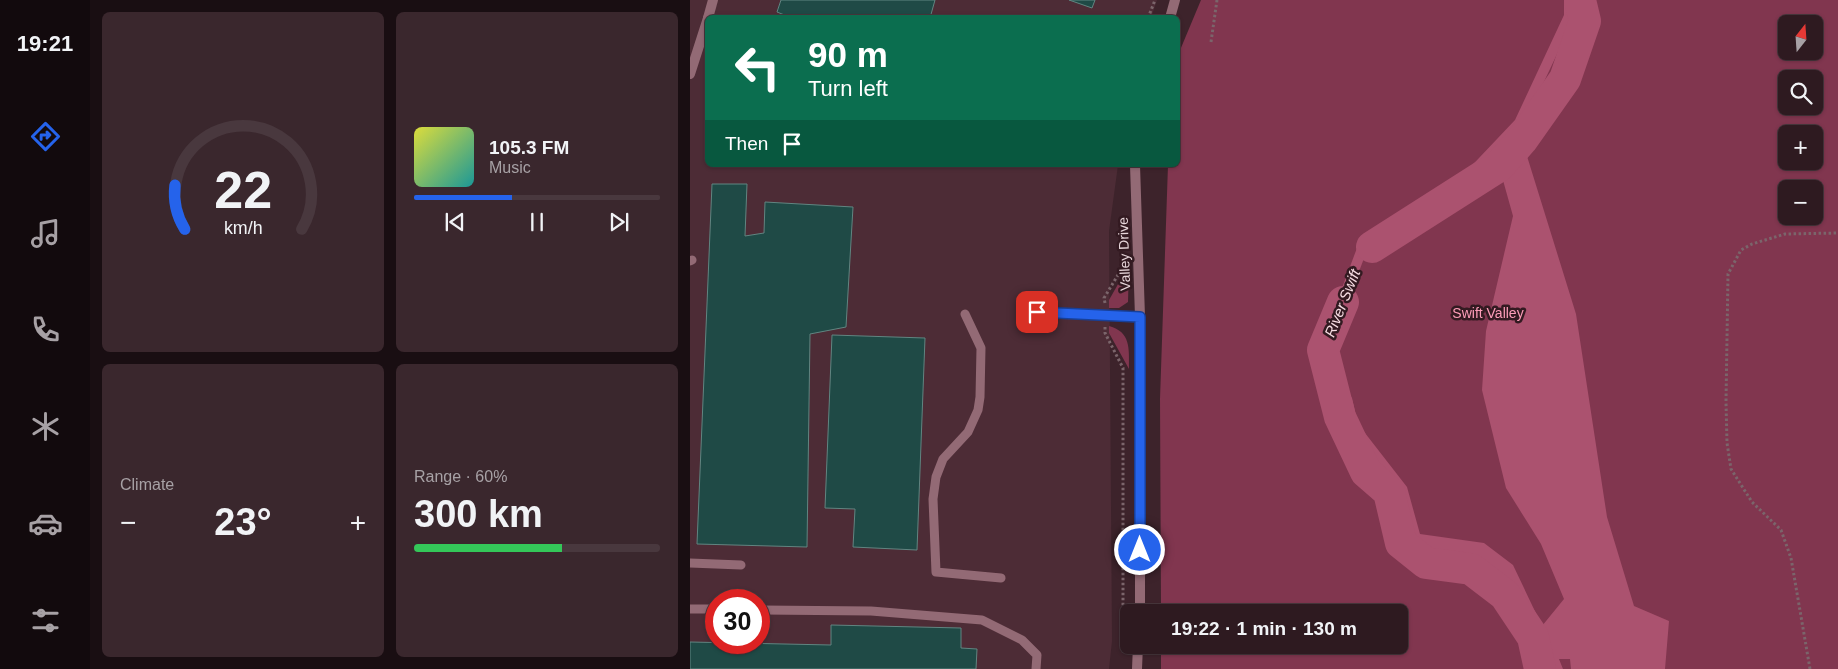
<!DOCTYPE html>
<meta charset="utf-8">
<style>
body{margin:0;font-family:Helvetica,sans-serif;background:#3a272d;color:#f1f3f6;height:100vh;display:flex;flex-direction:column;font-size:19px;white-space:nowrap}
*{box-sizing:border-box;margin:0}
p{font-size:16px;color:#a7a1a5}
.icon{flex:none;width:28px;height:28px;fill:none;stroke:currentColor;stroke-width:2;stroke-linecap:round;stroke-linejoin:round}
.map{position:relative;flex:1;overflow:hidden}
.sheet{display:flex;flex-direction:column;gap:12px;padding:12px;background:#190e12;width:600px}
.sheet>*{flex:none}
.banner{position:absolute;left:15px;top:15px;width:475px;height:152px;border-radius:8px;box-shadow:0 1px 4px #0004,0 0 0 1px #49383e;background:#0b6e4f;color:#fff;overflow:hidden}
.needle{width:32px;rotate:17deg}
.buttons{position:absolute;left:1088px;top:15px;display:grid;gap:10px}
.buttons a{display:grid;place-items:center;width:45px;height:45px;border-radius:8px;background:#2e1a20;box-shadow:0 1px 4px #0004,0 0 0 1px #49383e;font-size:25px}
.speed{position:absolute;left:15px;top:589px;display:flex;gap:10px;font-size:25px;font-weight:700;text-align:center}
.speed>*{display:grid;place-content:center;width:65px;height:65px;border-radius:50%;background:#2e1a20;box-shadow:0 1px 4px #0004,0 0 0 1px #49383e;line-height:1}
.speed .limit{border:8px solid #d22;background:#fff;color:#111}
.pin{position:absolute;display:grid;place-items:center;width:42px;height:42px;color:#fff;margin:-21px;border-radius:10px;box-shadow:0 2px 8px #0006}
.me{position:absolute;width:55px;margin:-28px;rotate:0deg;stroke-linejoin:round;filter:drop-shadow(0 0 4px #0008)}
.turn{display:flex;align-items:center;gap:18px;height:105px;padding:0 20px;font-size:22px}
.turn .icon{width:65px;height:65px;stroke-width:2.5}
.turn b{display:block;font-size:35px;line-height:42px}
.then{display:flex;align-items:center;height:48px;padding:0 20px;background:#0003;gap:10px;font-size:19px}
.big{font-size:38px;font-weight:600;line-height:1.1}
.sheet .widget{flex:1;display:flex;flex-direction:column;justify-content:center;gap:8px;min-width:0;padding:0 18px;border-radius:8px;background:#3a272d}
.sheet .dial{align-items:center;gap:0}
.dial svg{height:130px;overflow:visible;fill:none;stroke:#49383e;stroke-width:7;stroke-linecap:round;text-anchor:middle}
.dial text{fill:#f1f3f6;stroke:none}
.song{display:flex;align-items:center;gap:15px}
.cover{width:60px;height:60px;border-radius:8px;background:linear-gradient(135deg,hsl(60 70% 55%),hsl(180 70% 35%))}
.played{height:5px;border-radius:2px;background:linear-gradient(90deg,#2563eb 40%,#49383e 40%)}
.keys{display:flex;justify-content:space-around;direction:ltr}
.heat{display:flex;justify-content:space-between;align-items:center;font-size:28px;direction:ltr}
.charge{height:8px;border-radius:4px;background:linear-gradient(90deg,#34c759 60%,#49383e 0)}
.sheet .tiles{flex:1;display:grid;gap:12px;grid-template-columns:repeat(2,1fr)}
.trip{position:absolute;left:430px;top:604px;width:288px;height:50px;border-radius:8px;background:#2e1a20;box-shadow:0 1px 4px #0004,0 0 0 1px #49383e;font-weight:600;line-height:50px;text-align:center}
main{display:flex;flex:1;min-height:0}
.menu{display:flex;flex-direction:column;width:90px;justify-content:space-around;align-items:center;background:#120a0d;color:#a7a1a5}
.menu .icon{width:35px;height:35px}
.menu .selected{color:#2563eb}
.menu b{font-size:22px;color:#f1f3f6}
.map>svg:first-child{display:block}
.built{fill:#4d2c36;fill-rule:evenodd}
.green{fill:#81364f;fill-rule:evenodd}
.water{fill:#ab526f}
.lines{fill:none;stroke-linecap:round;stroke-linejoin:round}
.river{stroke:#ab526f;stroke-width:32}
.building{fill:#1f4a46;stroke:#618581}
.path{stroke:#7b656b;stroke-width:3;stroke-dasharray:2.5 2.5;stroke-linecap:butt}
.service{stroke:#936a75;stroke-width:9}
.minor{stroke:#936a75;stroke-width:10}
.route-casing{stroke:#184099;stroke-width:12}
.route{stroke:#2563eb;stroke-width:9}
.labels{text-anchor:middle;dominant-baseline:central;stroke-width:5;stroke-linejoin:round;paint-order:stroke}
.street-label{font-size:14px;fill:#e7d6da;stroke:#331a21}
.park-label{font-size:14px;fill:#fe9db9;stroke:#331a21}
.water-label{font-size:15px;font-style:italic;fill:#f7dde3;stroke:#331a21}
</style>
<main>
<nav class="menu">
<b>19:21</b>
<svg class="icon selected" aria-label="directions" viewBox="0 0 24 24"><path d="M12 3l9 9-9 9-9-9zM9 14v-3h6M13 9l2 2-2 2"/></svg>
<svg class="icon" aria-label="music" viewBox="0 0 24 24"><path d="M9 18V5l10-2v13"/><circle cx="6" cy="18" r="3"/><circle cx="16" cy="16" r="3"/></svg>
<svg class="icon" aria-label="phone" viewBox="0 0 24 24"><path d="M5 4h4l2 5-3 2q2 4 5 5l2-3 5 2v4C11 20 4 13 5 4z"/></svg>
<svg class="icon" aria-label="climate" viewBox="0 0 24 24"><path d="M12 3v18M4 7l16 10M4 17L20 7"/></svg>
<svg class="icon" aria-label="car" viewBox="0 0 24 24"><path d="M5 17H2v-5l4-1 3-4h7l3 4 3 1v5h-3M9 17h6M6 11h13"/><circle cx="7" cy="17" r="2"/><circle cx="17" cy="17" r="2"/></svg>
<svg class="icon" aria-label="filters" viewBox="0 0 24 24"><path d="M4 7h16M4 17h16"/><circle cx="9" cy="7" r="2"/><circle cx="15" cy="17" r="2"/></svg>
</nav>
<section class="sheet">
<div class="tiles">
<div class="widget dial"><svg viewBox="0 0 100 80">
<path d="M14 69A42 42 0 1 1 86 69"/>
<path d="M14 69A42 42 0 0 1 8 42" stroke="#2563eb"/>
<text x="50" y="56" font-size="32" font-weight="700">22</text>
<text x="50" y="72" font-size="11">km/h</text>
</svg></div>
<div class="widget">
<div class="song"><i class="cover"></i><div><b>105.3 FM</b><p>Music</p></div></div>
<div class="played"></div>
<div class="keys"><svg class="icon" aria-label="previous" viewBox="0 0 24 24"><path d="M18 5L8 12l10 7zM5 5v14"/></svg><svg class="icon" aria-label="pause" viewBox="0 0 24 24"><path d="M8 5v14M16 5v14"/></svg><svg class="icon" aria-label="next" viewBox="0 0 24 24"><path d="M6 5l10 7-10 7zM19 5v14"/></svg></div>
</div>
<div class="widget"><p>Climate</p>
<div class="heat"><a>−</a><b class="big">23°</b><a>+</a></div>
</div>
<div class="widget"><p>Range · 60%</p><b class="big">300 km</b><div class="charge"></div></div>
</div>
</section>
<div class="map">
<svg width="1148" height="669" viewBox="0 0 1148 669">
<rect width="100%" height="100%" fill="#3d232b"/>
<path class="built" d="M 0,0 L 467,0 L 461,18 L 18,18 L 18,165 L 428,165 L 419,231 L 422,641 L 419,669 L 0,669 ZM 26,600 L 69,600 L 69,642 L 26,642 Z"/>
<g class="green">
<path d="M 511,0 L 1148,0 L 1148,669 L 471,669 L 471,645 L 709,645 L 709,612 L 471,612 L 470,399 L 478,165 L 488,165 L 488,55 ZM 1096,24 L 1124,24 L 1124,51 L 1096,51 ZM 1096,79 L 1124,79 L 1124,106 L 1096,106 ZM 1096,134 L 1124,134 L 1124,161 L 1096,161 ZM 1096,189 L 1124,189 L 1124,216 L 1096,216 Z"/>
<path d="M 439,265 L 438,302 L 429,308 L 419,308 L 419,300 Z"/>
<path d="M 419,326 C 441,332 439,348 439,369 L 419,333 Z"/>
</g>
<path class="water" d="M 874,0 L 886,0 L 886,14 L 834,124 L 777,183 L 676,253 L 645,335 L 646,378 L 662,398 L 668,424 L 717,487 L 730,534 L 794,543 L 823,565 L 852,626 L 874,599 L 851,544 L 816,488 L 792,390 L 796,331 L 823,216 L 809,166 L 832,140 L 886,314 L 917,517 L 944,606 L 979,621 L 975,669 L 881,669 L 880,659 L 869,659 L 873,669 L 857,669 L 854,659 L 847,659 L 843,637 L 848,631 L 817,578 L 788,557 L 734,547 L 721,540 L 706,493 L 682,472 L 649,398 L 638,383 L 635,333 L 667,248 L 771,177 L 825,120 L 874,15 Z"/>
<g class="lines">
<g class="river">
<path d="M 682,247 L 809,166 L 832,140 L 875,79 L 895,21 L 890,0"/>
<path d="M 653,302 L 633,350 L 650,417 L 676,472 L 699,492 L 711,543 L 736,563 L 781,569 L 815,595 L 843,637 L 850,669"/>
</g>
</g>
<g class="building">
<path d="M 91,0 L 245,0 L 240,18 L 102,18 L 87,12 Z"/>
<path d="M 379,0 L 405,0 L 402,8 Z"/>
<path d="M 22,184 L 57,184 L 55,236 L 74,233 L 75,202 L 163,207 L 156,327 L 120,334 L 117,547 L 7,544 Z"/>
<path d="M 142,335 L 235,338 L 227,550 L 163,547 L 165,509 L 135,508 Z"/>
<path d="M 141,625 L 271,628 L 271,648 L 287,649 L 286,669 L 0,669 L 0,642 L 141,645 Z"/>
</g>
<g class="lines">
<g class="path">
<path d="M 458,18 L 465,0"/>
<path d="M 521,42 L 527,0"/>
<path d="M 415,303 L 414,298 L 434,265"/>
<path d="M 415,327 L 415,333 L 433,368 L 433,643"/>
<path d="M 1120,669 L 1101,558 L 1091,530 L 1062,502 L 1041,469 L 1037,443 L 1036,402 L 1038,274 L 1051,250 L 1062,244 L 1095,234 L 1148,233"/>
</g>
<g class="service">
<path d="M 0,261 L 2,260"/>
<path d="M 347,312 L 450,317"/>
<path d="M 275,314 L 291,348 L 290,397 L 288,410 L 278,432 L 253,459 L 246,477 L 243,499 L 246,572 L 311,578"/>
<path d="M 0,563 L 51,565"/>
<path d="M 0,609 L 26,609"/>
<path d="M 69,610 L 181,611 L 292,620 L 332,640 L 347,655 L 346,669"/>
</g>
<g class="minor">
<path d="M 18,18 L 23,0"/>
<path d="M 480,18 L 485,0"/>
<path d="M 0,74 L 18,18"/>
<path d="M 445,165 L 450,317 L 450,612"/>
<path d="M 447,669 L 448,645"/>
</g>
</g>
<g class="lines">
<defs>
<path id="route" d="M 347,312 L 450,317 L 450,550"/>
</defs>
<use href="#route" class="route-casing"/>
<use href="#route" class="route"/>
</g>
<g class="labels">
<g class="street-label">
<text transform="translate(434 254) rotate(-92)">Valley Drive</text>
</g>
<g class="park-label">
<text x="798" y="313">Swift Valley</text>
</g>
<g class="water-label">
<text transform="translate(652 303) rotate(-68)">River Swift</text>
</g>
</g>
</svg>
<div class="buttons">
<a><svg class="needle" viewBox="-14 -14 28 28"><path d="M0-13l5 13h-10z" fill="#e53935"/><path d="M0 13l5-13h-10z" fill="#a7a1a5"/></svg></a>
<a><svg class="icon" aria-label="search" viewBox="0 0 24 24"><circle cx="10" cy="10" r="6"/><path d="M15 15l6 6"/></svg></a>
<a>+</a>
<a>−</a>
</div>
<div class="speed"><div class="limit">30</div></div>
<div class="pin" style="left:347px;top:312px;background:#d93025"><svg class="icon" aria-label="arrive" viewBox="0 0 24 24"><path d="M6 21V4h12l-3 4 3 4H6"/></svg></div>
<svg class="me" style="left:450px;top:550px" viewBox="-20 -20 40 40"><circle r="17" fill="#2563eb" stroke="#fff" stroke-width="3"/><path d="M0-11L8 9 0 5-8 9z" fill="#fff"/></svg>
<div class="trip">19:22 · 1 min · 130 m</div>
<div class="banner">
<div class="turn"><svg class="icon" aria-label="left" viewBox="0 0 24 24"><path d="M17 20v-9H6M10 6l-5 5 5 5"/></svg><div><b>90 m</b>Turn left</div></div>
<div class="then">Then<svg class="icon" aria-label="arrive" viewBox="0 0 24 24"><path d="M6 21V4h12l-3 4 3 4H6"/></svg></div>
</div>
</div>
</main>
